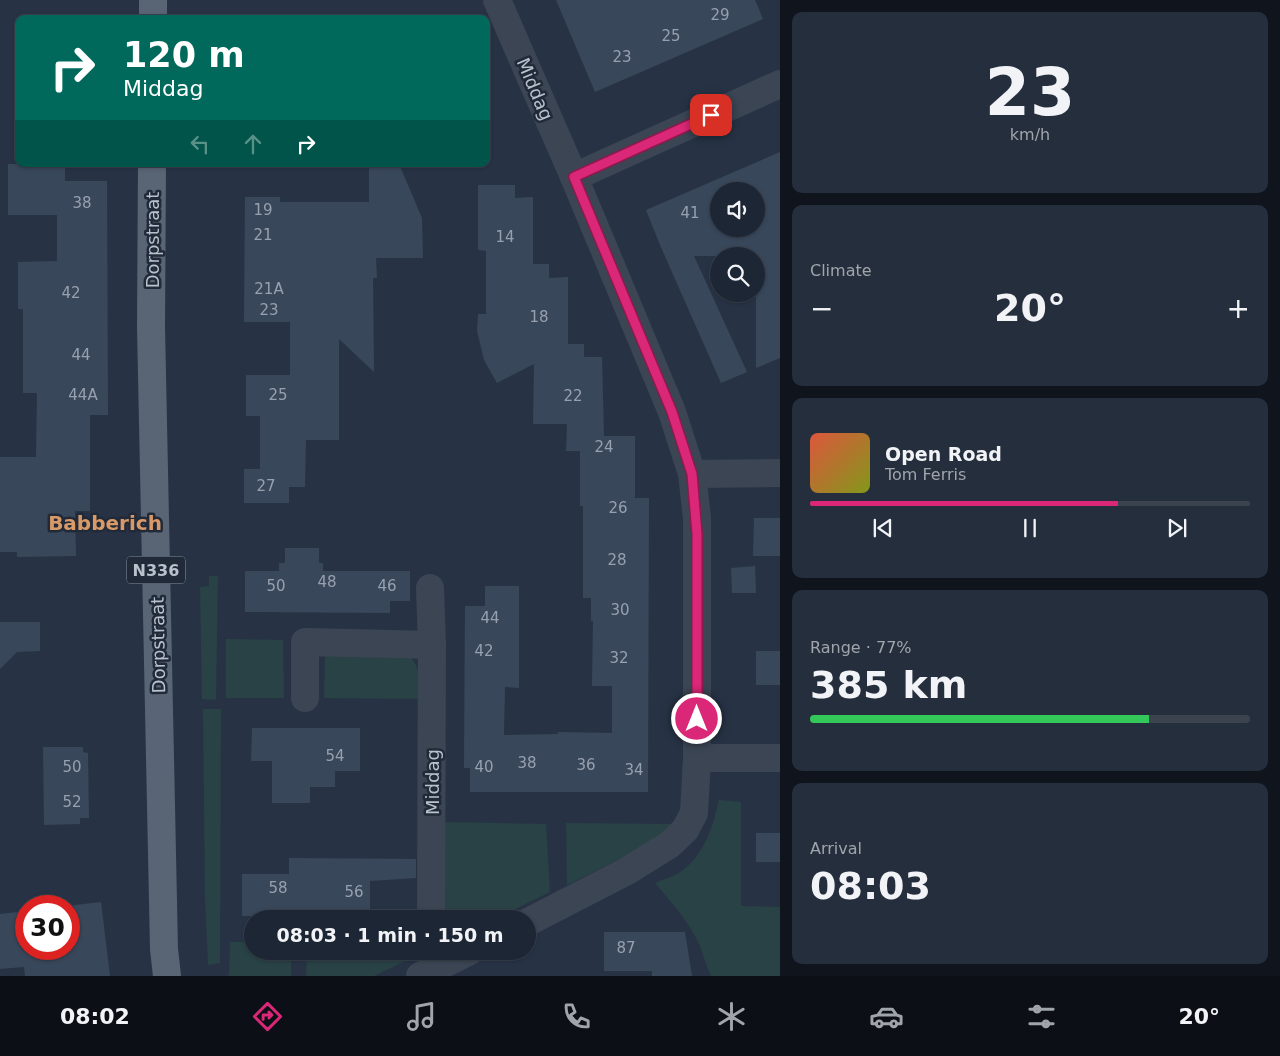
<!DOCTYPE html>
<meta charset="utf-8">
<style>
body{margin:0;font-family:"DejaVu Sans",sans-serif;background:#252e3c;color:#f1f3f6;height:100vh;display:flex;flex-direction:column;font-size:19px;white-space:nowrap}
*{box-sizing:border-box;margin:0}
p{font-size:16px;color:#a0a5ac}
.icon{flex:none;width:28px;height:28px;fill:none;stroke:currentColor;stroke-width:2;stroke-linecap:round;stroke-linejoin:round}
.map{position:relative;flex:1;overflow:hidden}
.details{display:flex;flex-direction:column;gap:12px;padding:12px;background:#10151d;width:500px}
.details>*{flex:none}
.guide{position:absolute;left:15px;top:15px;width:475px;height:152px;border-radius:10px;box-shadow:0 1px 4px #0004,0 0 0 1px #3b434f;background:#00695c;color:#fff;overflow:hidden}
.tools{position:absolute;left:710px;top:182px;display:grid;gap:10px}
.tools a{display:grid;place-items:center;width:55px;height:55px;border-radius:50%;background:#1d2634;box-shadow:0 1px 4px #0004,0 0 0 1px #3b434f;font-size:25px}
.speed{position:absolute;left:15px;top:895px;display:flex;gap:10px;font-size:25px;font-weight:700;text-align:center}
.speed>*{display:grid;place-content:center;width:65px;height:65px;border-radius:50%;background:#1d2634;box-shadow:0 1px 4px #0004,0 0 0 1px #3b434f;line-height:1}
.speed .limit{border:8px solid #d22;background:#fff;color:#111}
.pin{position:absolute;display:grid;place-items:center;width:42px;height:42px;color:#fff;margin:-21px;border-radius:10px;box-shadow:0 2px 8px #0006}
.me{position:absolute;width:55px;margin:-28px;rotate:0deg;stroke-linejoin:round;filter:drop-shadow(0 0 4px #0008)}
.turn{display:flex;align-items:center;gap:18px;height:105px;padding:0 25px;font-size:22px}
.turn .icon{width:65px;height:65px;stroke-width:2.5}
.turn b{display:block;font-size:35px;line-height:42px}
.lanes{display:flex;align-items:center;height:48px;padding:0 25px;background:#0003;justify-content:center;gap:25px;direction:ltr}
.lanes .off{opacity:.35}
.big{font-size:38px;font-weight:700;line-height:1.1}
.details .widget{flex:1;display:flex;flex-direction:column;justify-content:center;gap:8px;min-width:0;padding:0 18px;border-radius:10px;background:#252e3c}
.details .dial{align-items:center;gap:0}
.dial b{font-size:65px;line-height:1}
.song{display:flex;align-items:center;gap:15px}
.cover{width:60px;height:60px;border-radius:8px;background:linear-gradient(135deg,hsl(10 70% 55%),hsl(70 70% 35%))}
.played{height:5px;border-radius:2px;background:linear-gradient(90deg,#db2777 70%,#3b434f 70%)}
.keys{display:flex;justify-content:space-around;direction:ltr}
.heat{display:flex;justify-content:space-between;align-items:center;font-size:28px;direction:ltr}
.charge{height:8px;border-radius:4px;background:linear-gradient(90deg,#34c759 77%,#3b434f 0)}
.trip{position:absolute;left:244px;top:910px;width:292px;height:50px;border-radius:25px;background:#1d2634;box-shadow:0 1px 4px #0004,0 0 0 1px #3b434f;font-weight:700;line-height:50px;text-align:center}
.dock{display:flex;height:80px;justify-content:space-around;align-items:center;background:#0c0f15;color:#a0a5ac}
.dock .icon{width:35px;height:35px}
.dock .selected{color:#db2777}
.dock b{font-size:22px;color:#f1f3f6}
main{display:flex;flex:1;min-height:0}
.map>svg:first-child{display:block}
.green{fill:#294245}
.building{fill:#39475b;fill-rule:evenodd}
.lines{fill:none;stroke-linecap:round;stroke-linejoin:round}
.street{stroke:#3b4554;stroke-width:28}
.primary{stroke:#596474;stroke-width:28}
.route-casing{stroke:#8e194d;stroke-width:12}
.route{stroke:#db2777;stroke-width:9}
.labels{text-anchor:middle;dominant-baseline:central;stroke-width:5;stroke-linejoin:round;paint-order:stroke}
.number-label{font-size:15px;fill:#97a0af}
.shield{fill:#202a39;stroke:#8b94a1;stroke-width:1}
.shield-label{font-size:16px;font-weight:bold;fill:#b9c1cd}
.street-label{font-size:18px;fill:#b9c1cd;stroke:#202a39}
.quarter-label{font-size:20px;font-weight:bold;fill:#da9a68;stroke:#202a39}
</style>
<main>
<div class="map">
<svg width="780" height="976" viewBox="0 0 780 976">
<rect width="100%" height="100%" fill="#273345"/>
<g class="green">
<path d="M 209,576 L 218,576 L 216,700 L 202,699 L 200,587 L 209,586 Z"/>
<path d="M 226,639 L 283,640 L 284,698 L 226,698 Z"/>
<path d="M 325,652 L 410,657 C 422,670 420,682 420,699 L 324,698 Z"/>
<path d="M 203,709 L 221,709 L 220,963 L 208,965 L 205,900 Z"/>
<path d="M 719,800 L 741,802 L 741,906 L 780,907 L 780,976 L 711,976 C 705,964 703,951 697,940 C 686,918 670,901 655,883 C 662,880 670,877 677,874 C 703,859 713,827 719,800 Z"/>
<path d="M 442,822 L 546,824 L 550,892 L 495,919 L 442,919 Z"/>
<path d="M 566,823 L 672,824 L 650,844 L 567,885 Z"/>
<path d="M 230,942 L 252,942 L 252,951 L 291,951 L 291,976 L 226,976 L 229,975 Z"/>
<path d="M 307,951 L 415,951 L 409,959 L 374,976 L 306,976 Z"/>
</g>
<g class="building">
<path d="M 556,0 L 755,0 L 763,19 L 595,92 Z"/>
<path d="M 780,152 L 780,358 L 756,368 L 756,256 L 694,256 L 747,372 L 721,383 L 660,245 L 646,210 ZM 719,191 L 756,191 L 756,229 L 719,229 Z"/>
<path d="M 8,164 L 65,164 L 65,181 L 107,181 L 108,415 L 90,415 L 90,511 L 75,511 L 76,556 L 17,557 L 17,552 L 0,552 L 0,457 L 36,457 L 37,393 L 23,393 L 23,309 L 18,309 L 18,262 L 57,261 L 57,215 L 8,215 Z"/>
<path d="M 369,164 L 399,164 L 422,218 L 423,258 L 376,258 L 377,278 L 373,278 L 374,372 L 339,339 L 339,440 L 306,440 L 305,487 L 289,487 L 289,503 L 244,503 L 244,469 L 260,469 L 260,416 L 246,416 L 246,375 L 290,375 L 290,322 L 244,322 L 245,197 L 280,197 L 280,202 L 369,202 Z"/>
<path d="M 478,185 L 515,185 L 515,198 L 533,197 L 533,264 L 549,264 L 549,278 L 568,277 L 568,344 L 584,344 L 584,357 L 602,357 L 604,436 L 635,436 L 635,498 L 649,498 L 648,792 L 470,792 L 470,768 L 464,768 L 465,606 L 485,606 L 485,586 L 519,586 L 519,688 L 505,687 L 504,735 L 558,734 L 558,732 L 612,733 L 612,686 L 592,686 L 593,621 L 591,621 L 591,598 L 583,598 L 583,506 L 580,506 L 580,451 L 566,451 L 567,424 L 533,424 L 534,364 L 497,383 L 484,360 L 477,331 L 478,314 L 486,314 L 486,251 L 478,250 Z"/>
<path d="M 754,518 L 780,518 L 780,556 L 753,556 Z"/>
<path d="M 285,548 L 319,548 L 319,563 L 323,563 L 323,571 L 410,571 L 410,601 L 390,601 L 390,613 L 245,612 L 245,571 L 279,571 L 279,563 L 285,563 Z"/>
<path d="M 755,566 L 756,593 L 732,593 L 731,568 Z"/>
<path d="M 0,622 L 40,622 L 40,651 L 17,652 L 0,669 Z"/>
<rect x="756" y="651" width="24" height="34"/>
<path d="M 252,728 L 360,728 L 360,771 L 335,771 L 335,787 L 310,787 L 310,803 L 272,803 L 272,761 L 251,761 Z"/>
<path d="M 43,747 L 83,747 L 83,752 L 88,753 L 89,818 L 80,818 L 80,824 L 44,825 Z"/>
<rect x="756" y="833" width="24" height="29"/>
<path d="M 289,858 L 416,859 L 416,878 L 370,881 L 370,910 L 345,910 L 345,916 L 242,916 L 242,874 L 289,874 Z"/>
<path d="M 101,902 L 110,976 L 25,976 L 24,967 L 0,969 L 0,914 L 26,911 L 26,949 L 69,949 L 69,906 L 67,906 Z"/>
<path d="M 604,932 L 685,932 L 692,976 L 652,976 L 652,971 L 604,971 Z"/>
</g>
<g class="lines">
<g class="street">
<path d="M 497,0 L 574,177 L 672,412 L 692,474 L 697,518 L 697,758 L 694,813 L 685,830 L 669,845 L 627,871 L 528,922"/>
<path d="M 574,177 L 780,84"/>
<path d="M 692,474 L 780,473"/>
<path d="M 430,588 L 432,645 L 431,919"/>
<path d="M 305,698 L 305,642 L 432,645"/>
<path d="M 697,758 L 780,758"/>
<path d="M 420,976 L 470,951"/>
</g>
<g class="primary">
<path d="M 153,19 L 153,0"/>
<path d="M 152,164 L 151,327 L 164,949 L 167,976"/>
</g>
</g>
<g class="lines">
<defs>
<path id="route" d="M 697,719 L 697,534 L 692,474 L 672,412 L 574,177 L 711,115"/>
</defs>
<use href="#route" class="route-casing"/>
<use href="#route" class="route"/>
</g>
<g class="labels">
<g class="number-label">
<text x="720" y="15">29</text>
<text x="671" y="36">25</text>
<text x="622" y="57">23</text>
<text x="82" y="203">38</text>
<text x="263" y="210">19</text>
<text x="690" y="213">41</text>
<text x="263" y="235">21</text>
<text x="505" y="237">14</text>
<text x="269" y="289">21A</text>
<text x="71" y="293">42</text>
<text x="269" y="310">23</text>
<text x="539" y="317">18</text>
<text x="81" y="355">44</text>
<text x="83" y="395">44A</text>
<text x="278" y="395">25</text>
<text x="573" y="396">22</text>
<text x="604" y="447">24</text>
<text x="266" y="486">27</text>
<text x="618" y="508">26</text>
<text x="617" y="560">28</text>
<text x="327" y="582">48</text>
<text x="276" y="586">50</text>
<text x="387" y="586">46</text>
<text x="620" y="610">30</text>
<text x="490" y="618">44</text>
<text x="484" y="651">42</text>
<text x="619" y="658">32</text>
<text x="335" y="756">54</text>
<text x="527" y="763">38</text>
<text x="586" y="765">36</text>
<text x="72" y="767">50</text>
<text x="484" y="767">40</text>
<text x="634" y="770">34</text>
<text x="72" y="802">52</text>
<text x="278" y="888">58</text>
<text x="354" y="892">56</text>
<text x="626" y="948">87</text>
</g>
<rect class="shield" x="127" y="556.5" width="58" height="27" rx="4"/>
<g class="shield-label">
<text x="156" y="570">N336</text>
</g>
<g class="street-label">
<text transform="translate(535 89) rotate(67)">Middag</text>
<text transform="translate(152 240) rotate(-90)">Dorpstraat</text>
<text transform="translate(158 645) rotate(-91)">Dorpstraat</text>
<text transform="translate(432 782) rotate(-90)">Middag</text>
</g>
<g class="quarter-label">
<text x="105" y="523">Babberich</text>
</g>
</g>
</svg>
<div class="tools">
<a><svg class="icon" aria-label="sound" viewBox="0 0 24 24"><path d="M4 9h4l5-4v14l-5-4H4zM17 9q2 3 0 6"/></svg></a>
<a><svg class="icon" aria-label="search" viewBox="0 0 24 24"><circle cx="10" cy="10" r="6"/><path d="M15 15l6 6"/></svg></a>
</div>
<div class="speed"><div class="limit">30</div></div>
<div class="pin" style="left:711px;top:115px;background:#d93025"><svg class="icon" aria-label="arrive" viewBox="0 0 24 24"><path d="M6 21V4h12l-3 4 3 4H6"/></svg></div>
<svg class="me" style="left:697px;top:719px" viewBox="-20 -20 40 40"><circle r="17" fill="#db2777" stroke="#fff" stroke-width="3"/><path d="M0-11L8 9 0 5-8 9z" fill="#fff"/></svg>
<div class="trip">08:03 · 1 min · 150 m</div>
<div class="guide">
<div class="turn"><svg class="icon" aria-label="right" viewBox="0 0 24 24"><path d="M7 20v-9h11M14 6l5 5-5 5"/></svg><div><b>120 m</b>Middag</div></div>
<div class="lanes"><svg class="icon off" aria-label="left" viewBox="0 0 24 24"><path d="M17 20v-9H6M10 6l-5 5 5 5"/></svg><svg class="icon off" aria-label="ahead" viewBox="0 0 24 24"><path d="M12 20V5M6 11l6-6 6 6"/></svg><svg class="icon" aria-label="right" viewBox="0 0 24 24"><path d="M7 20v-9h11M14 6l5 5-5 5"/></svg></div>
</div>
</div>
<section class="details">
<div class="widget dial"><b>23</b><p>km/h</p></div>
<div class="widget"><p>Climate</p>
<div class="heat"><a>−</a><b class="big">20°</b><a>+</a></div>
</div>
<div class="widget">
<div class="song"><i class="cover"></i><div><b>Open Road</b><p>Tom Ferris</p></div></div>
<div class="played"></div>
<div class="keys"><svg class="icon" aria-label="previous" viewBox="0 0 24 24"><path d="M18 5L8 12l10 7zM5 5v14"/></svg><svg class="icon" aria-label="pause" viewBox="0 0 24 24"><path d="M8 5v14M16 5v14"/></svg><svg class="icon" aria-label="next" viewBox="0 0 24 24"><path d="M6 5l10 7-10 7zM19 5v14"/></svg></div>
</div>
<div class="widget"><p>Range · 77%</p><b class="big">385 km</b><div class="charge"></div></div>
<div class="widget"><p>Arrival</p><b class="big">08:03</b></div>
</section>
</main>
<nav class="dock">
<b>08:02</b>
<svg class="icon selected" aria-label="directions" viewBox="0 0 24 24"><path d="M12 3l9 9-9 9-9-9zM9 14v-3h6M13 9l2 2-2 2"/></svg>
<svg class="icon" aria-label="music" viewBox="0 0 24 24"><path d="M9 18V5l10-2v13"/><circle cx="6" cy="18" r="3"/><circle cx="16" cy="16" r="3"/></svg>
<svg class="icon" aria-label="phone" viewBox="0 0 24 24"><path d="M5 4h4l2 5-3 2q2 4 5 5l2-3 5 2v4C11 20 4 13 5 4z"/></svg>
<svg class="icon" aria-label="climate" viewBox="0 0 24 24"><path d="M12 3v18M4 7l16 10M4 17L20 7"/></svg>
<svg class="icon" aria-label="car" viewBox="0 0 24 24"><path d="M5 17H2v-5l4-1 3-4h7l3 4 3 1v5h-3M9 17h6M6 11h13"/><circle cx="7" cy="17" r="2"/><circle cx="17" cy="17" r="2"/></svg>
<svg class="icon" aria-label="filters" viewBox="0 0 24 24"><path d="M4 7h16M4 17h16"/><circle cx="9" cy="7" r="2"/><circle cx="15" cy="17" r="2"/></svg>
<b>20°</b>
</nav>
